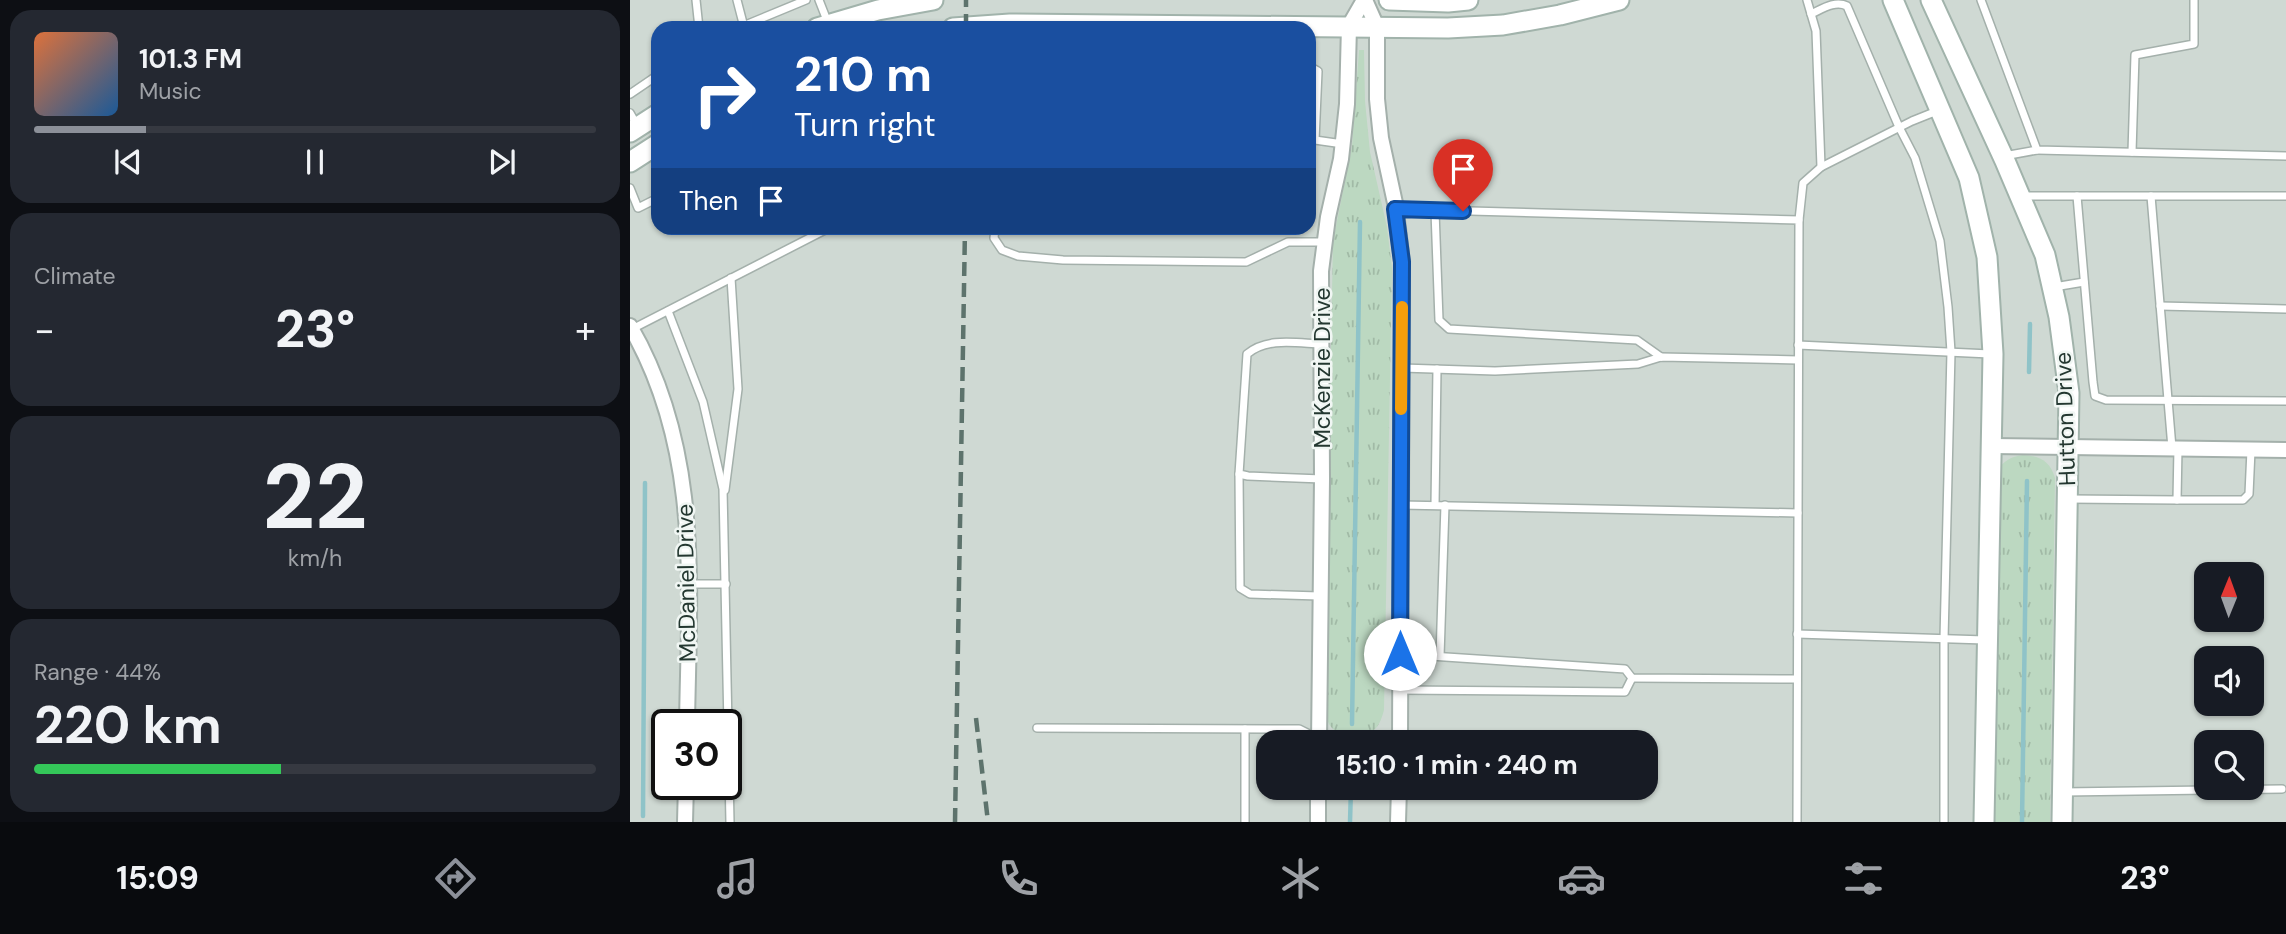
<!DOCTYPE html>
<meta charset="utf-8">
<style>
body{margin:0;font-family:"DM Sans",sans-serif;background:#242831;color:#f1f3f6;height:100vh;display:flex;flex-direction:column;font-size:26px;white-space:nowrap}
*{box-sizing:border-box;margin:0}
p{font-size:23px;color:#9ea1a6}
.icon{flex:none;width:38px;height:38px;fill:none;stroke:currentColor;stroke-width:2;stroke-linecap:round;stroke-linejoin:round}
.map{position:relative;flex:1;overflow:hidden}
.side{display:flex;flex-direction:column;gap:10px;padding:10px;background:#0d0f14;width:630px}
.side>*{flex:none}
.guide{position:absolute;left:21px;top:21px;width:665px;height:214px;border-radius:21px;box-shadow:0 2px 5px #0004;background:#1a4fa0;color:#fff;overflow:hidden}
.needle{width:46px;rotate:1deg}
.tools{position:absolute;left:1564px;top:562px;display:grid;gap:14px}
.tools a{display:grid;place-items:center;width:70px;height:70px;border-radius:14px;background:#171b24;box-shadow:0 2px 5px #0004;font-size:35px}
.speed{position:absolute;left:21px;top:709px;display:flex;gap:14px;font-size:35px;font-weight:700;text-align:center}
.speed>*{display:grid;place-content:center;width:91px;height:91px;border-radius:50%;background:#171b24;box-shadow:0 2px 5px #0004;line-height:1}
.speed .limit{border:4px solid #111;border-radius:10px;background:#fff;color:#111}
.pin{position:absolute;display:grid;place-items:center;width:60px;height:60px;color:#fff;margin:-72px -30px;border-radius:50% 50% 50% 0;rotate:-45deg;box-shadow:0 0 7px #0007}
.pin .icon{rotate:45deg}
.me{position:absolute;width:77px;margin:-38px;rotate:0deg;stroke-linejoin:round;filter:drop-shadow(0 0 5px #0008)}
.turn{display:flex;align-items:center;gap:24px;height:147px;padding:0 28px;font-size:32px}
.turn .icon{width:91px;height:91px;stroke-width:2.5}
.turn b{display:block;font-size:49px;line-height:60px}
.then{display:flex;align-items:center;height:66px;padding:0 28px;background:#0003;gap:14px;font-size:26px}
.big{font-size:52px;font-weight:700;line-height:1.1}
.side .tile{flex:1;display:flex;flex-direction:column;justify-content:center;gap:10px;min-width:0;padding:0 24px;border-radius:21px;background:#242831}
.side .dial{align-items:center;gap:0}
.dial b{font-size:91px;line-height:1}
.song{display:flex;align-items:center;gap:21px}
.cover{width:84px;height:84px;border-radius:10px;background:linear-gradient(135deg,hsl(20 70% 55%),hsl(210 70% 35%))}
.played{height:7px;border-radius:4px;background:linear-gradient(90deg,#8c9099 20%,#363941 20%)}
.keys{display:flex;justify-content:space-around;direction:ltr}
.heat{display:flex;justify-content:space-between;align-items:center;font-size:38px;direction:ltr}
.charge{height:10px;border-radius:5px;background:linear-gradient(90deg,#34c759 44%,#363941 0)}
.trip{position:absolute;left:626px;top:730px;width:402px;height:70px;border-radius:21px;background:#171b24;box-shadow:0 2px 5px #0004;font-weight:700;line-height:70px;text-align:center}
.tabs{display:flex;height:112px;justify-content:space-around;align-items:center;background:#090b0e;color:#9ea1a6}
.tabs .icon{width:49px;height:49px}
.tabs .current{color:#8c9099}
.tabs b{font-size:32px;color:#f1f3f6}
main{display:flex;flex:1;min-height:0}
.map>svg:first-child{display:block}
.built{fill:#cfd9d3;fill-rule:evenodd}
.grass{fill:url(#grass-tufts)}
.lines{fill:none;stroke-linecap:round;stroke-linejoin:round}
.stream{stroke:#8fc3c8;stroke-width:4.5}
.lane-casing{stroke:#a4b0ab;stroke-width:10}
.street-casing{stroke:#a4b0ab;stroke-width:18}
.secondary-casing{stroke:#a1b3ab;stroke-width:23}
.lane{stroke:#fff;stroke-width:7}
.street{stroke:#fff;stroke-width:14}
.secondary{stroke:#fff;stroke-width:19}
.rail{stroke:#5d736c;stroke-width:4.5;stroke-dasharray:14 7;stroke-linecap:butt}
.route-casing{stroke:#114b97;stroke-width:18}
.route{stroke:#1a73e8;stroke-width:12}
.slow{stroke:#f59e0b;stroke-width:12}
.labels{text-anchor:middle;dominant-baseline:central;stroke-width:5;stroke-linejoin:round;paint-order:stroke}
.street-label{font-size:23px;fill:#233730;stroke:#f0f6f3}
</style>
<main>
<section class="side">
<div class="tile">
<div class="song"><i class="cover"></i><div><b>101.3 FM</b><p>Music</p></div></div>
<div class="played"></div>
<div class="keys"><svg class="icon" aria-label="previous" viewBox="0 0 24 24"><path d="M18 5L8 12l10 7zM5 5v14"/></svg><svg class="icon" aria-label="pause" viewBox="0 0 24 24"><path d="M8 5v14M16 5v14"/></svg><svg class="icon" aria-label="next" viewBox="0 0 24 24"><path d="M6 5l10 7-10 7zM19 5v14"/></svg></div>
</div>
<div class="tile"><p>Climate</p>
<div class="heat"><a>−</a><b class="big">23°</b><a>+</a></div>
</div>
<div class="tile dial"><b>22</b><p>km/h</p></div>
<div class="tile"><p>Range · 44%</p><b class="big">220 km</b><div class="charge"></div></div>
</section>
<div class="map">
<svg width="1656" height="822" viewBox="0 0 1656 822">
<defs>
<pattern id="grass-tufts" width="24" height="20" patternUnits="userSpaceOnUse" patternTransform="scale(1.75)"><rect width="24" height="20" fill="#bcd8c1"/><path d="M3 7l-1-3M5 7V3M7 7l1-3M15 17l-1-3M17 17v-4M19 17l1-3" fill="none" stroke="#a1baa6"/></pattern>
</defs>
<rect width="100%" height="100%" fill="#e0e9e5"/>
<path class="built" d="M 0,0 L 1656,0 L 1656,822 L 0,822 ZM 28,28 L 679,28 L 679,228 L 28,228 ZM 1577,574 L 1622,574 L 1622,620 L 1577,620 ZM 1577,658 L 1622,658 L 1622,704 L 1577,704 ZM 37,724 L 96,724 L 96,784 L 37,784 ZM 639,742 L 1017,742 L 1017,788 L 639,788 ZM 1577,742 L 1622,742 L 1622,788 L 1577,788 Z"/>
<g class="grass">
<path d="M 729,50 L 734,50 L 735,101 L 740,152 L 757,227 L 762,268 L 754,710 C 752,717 750,725 744,730 C 733,738 712,738 702,728 C 697,723 696,715 694,708 L 703,241 L 722,146 Z"/>
<path d="M 1393,455 C 1410,456 1420,461 1425,478 L 1420,822 L 1360,822 L 1366,471 C 1375,460 1380,457 1393,455 Z"/>
</g>
<g class="lines">
<g class="stream">
<path d="M 1399,372 L 1400,324"/>
<path d="M 722,724 L 730,222"/>
<path d="M 13,816 L 15,483"/>
<path d="M 720,822 L 721,788"/>
<path d="M 1392,822 L 1397,481"/>
</g>
<defs>
<g id="lane">
<path d="M 66,0 L 69,28"/>
<path d="M 107,0 L 114,27"/>
<path d="M 189,0 L 198,23"/>
<path d="M 1351,0 L 1407,150 L 1656,156"/>
<path d="M 1181,14 C 1192,9 1205,0 1217,6 L 1269,127 L 1285,158 L 1310,241 L 1318,307 L 1321,352 L 1314,639 L 1314,822"/>
<path d="M 108,28 L 176,0"/>
<path d="M 679,66 L 688,71 L 685,140 L 713,144"/>
<path d="M 0,94 L 28,75"/>
<path d="M 0,113 L 8,127"/>
<path d="M 1502,152 L 1505,55 L 1564,44 L 1564,0"/>
<path d="M 1374,156 L 1407,150"/>
<path d="M 1191,167 L 1282,121 L 1307,111"/>
<path d="M 0,188 L 8,208 L 28,198"/>
<path d="M 1391,196 L 1656,196"/>
<path d="M 1447,196 L 1463,382 L 1465,396 L 1476,400 L 1656,401"/>
<path d="M 1521,196 L 1542,448"/>
<path d="M 766,209 L 1169,220 L 1167,822"/>
<path d="M 805,211 L 809,320 L 819,329 L 1007,340 L 1031,357"/>
<path d="M 1169,220 L 1173,183 L 1191,167 L 1186,31 L 1177,0"/>
<path d="M 365,228 L 364,238 L 372,250 L 388,256 L 433,260 L 616,262 L 658,242 L 694,242"/>
<path d="M 1424,287 L 1454,282"/>
<path d="M 1530,306 L 1656,309"/>
<path d="M 38,311 L 73,402 L 93,489 L 100,822"/>
<path d="M 2,329 L 199,228"/>
<path d="M 691,344 C 666,343 637,337 617,354 L 609,474 L 618,476 L 692,479"/>
<path d="M 1168,345 L 1360,354"/>
<path d="M 772,368 L 865,371 L 1008,364 L 1031,357 L 1168,360"/>
<path d="M 609,474 L 610,588 L 620,594 L 689,596"/>
<path d="M 95,490 L 108,389 L 101,278"/>
<path d="M 1439,499 L 1547,500 L 1548,448"/>
<path d="M 1547,500 L 1613,500 L 1619,494 L 1621,450"/>
<path d="M 771,505 L 1168,513"/>
<path d="M 805,505 L 807,369"/>
<path d="M 60,584 L 96,584"/>
<path d="M 1167,634 L 1355,640"/>
<path d="M 771,654 L 995,669 L 1002,678 L 1167,679"/>
<path d="M 810,656 L 815,505"/>
<path d="M 770,690 L 995,692 L 1002,678"/>
<path d="M 407,728 L 669,729 L 689,739 L 770,740"/>
<path d="M 1433,792 L 1652,789"/>
<path d="M 615,822 L 615,729"/>
</g>
<g id="street">
<path d="M 735,0 L 747,27 L 747,99 L 751,138 L 765,203 L 772,262 L 770,742"/>
<path d="M 0,326 C 72,450 59,587 57,724"/>
<path d="M 1361,446 L 1656,450"/>
<path d="M 689,742 L 692,479 L 691,271 L 698,217 L 711,159 L 717,104 L 719,26 L 734,0"/>
<path d="M 55,822 L 56,784"/>
<path d="M 688,822 L 688,788"/>
<path d="M 768,822 L 769,788"/>
</g>
<g id="secondary">
<path d="M 759,0 L 818,2 L 838,0"/>
<path d="M 1263,0 L 1339,178 L 1357,257 L 1363,354 L 1354,822"/>
<path d="M 1301,0 L 1375,161 L 1415,255 L 1429,317 L 1439,393 L 1432,822"/>
<path d="M 187,28 L 248,10 L 303,0"/>
<path d="M 323,28 L 380,24 L 818,28 L 873,25 L 930,15 L 989,0"/>
<path d="M 0,132 L 28,114"/>
<path d="M 0,162 L 28,144"/>
</g>
</defs>
<use href="#lane" class="lane-casing"/>
<use href="#street" class="street-casing"/>
<use href="#secondary" class="secondary-casing"/>
<use href="#lane" class="lane"/>
<use href="#street" class="street"/>
<use href="#secondary" class="secondary"/>
<g class="rail">
<path d="M 336,28 L 336,0"/>
<path d="M 346,718 L 358,822"/>
<path d="M 325,822 L 335,228"/>
</g>
</g>
<g class="lines">
<defs>
<path id="route" d="M 770,654 L 772,262 L 765,209 L 833,211"/>
</defs>
<use href="#route" class="route-casing"/>
<use href="#route" class="route"/>
<path class="slow" d="M 771,409 L 772,307"/>
</g>
<g class="labels">
<g class="street-label">
<text transform="translate(692 368) rotate(-90)">McKenzie Drive</text>
<text transform="translate(1435 419) rotate(-92)">Hutton Drive</text>
<text transform="translate(56 583) rotate(-91)">McDaniel Drive</text>
</g>
</g>
</svg>
<div class="tools">
<a><svg class="needle" viewBox="-14 -14 28 28"><path d="M0-13l5 13h-10z" fill="#e53935"/><path d="M0 13l5-13h-10z" fill="#9ea1a6"/></svg></a>
<a><svg class="icon" aria-label="sound" viewBox="0 0 24 24"><path d="M4 9h4l5-4v14l-5-4H4zM17 9q2 3 0 6"/></svg></a>
<a><svg class="icon" aria-label="search" viewBox="0 0 24 24"><circle cx="10" cy="10" r="6"/><path d="M15 15l6 6"/></svg></a>
</div>
<div class="speed"><div class="limit">30</div></div>
<div class="pin" style="left:833px;top:211px;background:#d93025"><svg class="icon" aria-label="arrive" viewBox="0 0 24 24"><path d="M6 21V4h12l-3 4 3 4H6"/></svg></div>
<svg class="me" style="left:770px;top:654px" viewBox="-20 -20 40 40"><circle r="19" fill="#fff"/><path d="M0-13L10 11 0 6-10 11z" fill="#1a73e8"/></svg>
<div class="trip">15:10 · 1 min · 240 m</div>
<div class="guide">
<div class="turn"><svg class="icon" aria-label="right" viewBox="0 0 24 24"><path d="M7 20v-9h11M14 6l5 5-5 5"/></svg><div><b>210 m</b>Turn right</div></div>
<div class="then">Then<svg class="icon" aria-label="arrive" viewBox="0 0 24 24"><path d="M6 21V4h12l-3 4 3 4H6"/></svg></div>
</div>
</div>
</main>
<nav class="tabs">
<b>15:09</b>
<svg class="icon current" aria-label="directions" viewBox="0 0 24 24"><path d="M12 3l9 9-9 9-9-9zM9 14v-3h6M13 9l2 2-2 2"/></svg>
<svg class="icon" aria-label="music" viewBox="0 0 24 24"><path d="M9 18V5l10-2v13"/><circle cx="6" cy="18" r="3"/><circle cx="16" cy="16" r="3"/></svg>
<svg class="icon" aria-label="phone" viewBox="0 0 24 24"><path d="M5 4h4l2 5-3 2q2 4 5 5l2-3 5 2v4C11 20 4 13 5 4z"/></svg>
<svg class="icon" aria-label="climate" viewBox="0 0 24 24"><path d="M12 3v18M4 7l16 10M4 17L20 7"/></svg>
<svg class="icon" aria-label="car" viewBox="0 0 24 24"><path d="M5 17H2v-5l4-1 3-4h7l3 4 3 1v5h-3M9 17h6M6 11h13"/><circle cx="7" cy="17" r="2"/><circle cx="17" cy="17" r="2"/></svg>
<svg class="icon" aria-label="filters" viewBox="0 0 24 24"><path d="M4 7h16M4 17h16"/><circle cx="9" cy="7" r="2"/><circle cx="15" cy="17" r="2"/></svg>
<b>23°</b>
</nav>
